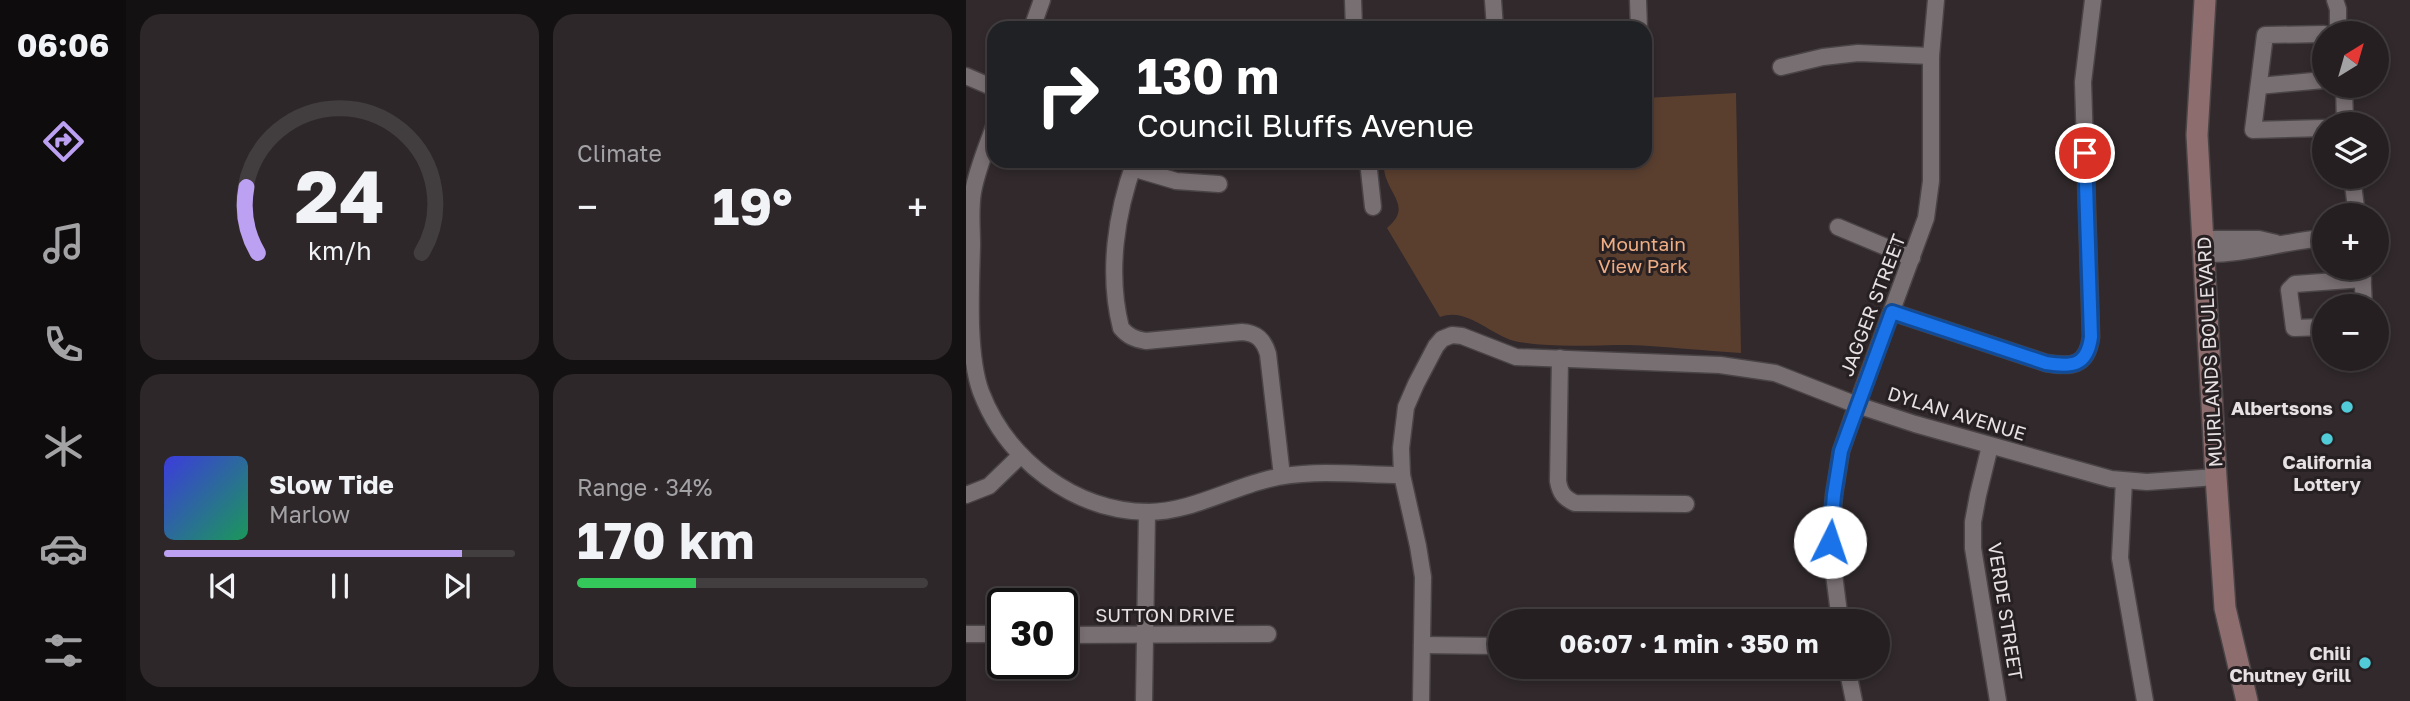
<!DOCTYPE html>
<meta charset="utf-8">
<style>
body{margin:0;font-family:"Golos Text",sans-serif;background:#2d272a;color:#f1f3f6;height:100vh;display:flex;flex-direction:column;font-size:26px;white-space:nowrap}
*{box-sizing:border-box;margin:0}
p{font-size:23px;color:#a3a2a5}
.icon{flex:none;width:38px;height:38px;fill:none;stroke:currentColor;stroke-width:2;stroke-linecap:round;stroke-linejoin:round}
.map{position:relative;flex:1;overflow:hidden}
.side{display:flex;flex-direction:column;gap:14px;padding:14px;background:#141112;width:840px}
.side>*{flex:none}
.guide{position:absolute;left:21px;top:21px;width:665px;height:147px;border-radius:21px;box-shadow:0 4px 10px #0003,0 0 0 2px #423d3f;background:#202124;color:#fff;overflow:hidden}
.needle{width:46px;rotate:37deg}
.buttons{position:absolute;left:1346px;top:21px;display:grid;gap:14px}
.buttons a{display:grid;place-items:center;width:77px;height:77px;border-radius:50%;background:#251f21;box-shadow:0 4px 10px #0003,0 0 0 2px #423d3f;font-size:35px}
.speed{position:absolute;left:21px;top:588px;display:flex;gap:14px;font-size:35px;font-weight:700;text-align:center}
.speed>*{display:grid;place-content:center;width:91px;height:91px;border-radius:50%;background:#251f21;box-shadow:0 4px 10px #0003,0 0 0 2px #423d3f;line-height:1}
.speed .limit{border:4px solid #111;border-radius:10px;background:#fff;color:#111}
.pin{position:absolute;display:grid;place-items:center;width:60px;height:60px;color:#fff;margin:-30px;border:4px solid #fff;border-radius:50%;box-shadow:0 2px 7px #0007}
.me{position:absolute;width:77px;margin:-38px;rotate:4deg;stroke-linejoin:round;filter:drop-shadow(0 0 5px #0008)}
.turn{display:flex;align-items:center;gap:24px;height:147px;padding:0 35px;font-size:32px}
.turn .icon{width:91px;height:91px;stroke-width:2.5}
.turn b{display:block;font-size:49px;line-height:60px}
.big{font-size:52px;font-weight:700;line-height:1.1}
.side .tile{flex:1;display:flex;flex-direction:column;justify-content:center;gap:10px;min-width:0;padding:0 24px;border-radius:21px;background:#2d272a}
.side .dial{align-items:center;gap:0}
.dial svg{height:182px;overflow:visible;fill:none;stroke:#423d3f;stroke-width:7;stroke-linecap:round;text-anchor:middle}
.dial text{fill:#f1f3f6;stroke:none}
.song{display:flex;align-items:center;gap:21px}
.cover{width:84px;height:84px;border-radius:10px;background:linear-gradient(135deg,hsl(240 70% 55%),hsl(150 70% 35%))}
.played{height:7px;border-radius:4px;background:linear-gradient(90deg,#bca0f2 85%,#423d3f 85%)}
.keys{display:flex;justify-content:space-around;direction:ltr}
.heat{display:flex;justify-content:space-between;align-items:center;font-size:38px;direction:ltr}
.charge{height:10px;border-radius:5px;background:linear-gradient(90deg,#34c759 34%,#423d3f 0)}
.side .tiles{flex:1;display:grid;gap:14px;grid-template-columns:repeat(2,1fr)}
.trip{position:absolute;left:522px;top:609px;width:402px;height:70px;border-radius:35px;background:#251f21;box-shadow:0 4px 10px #0003,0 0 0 2px #423d3f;font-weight:700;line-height:70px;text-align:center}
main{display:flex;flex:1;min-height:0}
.dock{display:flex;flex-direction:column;width:126px;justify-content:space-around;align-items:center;background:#0f0c0d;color:#a3a2a5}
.dock .icon{width:49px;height:49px}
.dock .current{color:#bca0f2}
.dock b{font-size:32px;color:#f1f3f6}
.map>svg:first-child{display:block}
.green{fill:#5a3f2f}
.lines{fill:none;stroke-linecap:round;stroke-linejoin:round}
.minor-casing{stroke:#4a4446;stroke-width:19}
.secondary-casing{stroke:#4a4446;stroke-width:24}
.minor{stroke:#786f72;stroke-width:16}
.secondary{stroke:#8e6d6e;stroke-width:21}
.route-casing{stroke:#114b97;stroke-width:18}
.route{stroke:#1a73e8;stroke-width:12}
.poi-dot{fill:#52cbd9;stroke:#272023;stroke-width:2.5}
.labels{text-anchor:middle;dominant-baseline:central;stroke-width:6;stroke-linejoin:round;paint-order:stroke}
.park-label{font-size:19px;fill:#efad84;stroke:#272023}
.street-label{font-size:19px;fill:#e7e1e3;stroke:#272023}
.poi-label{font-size:19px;font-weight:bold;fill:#e7e1e3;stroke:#272023;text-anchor:end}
</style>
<main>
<nav class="dock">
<b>06:06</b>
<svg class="icon current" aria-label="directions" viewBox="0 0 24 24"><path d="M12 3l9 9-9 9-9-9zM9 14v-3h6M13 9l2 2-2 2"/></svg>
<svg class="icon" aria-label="music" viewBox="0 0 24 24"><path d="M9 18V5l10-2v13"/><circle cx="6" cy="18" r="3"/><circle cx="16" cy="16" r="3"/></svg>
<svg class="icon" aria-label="phone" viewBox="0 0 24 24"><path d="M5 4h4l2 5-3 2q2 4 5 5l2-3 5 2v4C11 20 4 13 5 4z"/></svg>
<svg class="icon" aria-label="climate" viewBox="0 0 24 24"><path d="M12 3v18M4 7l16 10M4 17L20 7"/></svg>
<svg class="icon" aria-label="car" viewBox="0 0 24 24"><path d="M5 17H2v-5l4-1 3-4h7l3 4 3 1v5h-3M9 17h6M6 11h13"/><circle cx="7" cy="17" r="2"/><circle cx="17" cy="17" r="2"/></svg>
<svg class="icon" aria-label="filters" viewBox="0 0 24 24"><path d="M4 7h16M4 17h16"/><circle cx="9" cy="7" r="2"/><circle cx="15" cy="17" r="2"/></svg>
</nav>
<section class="side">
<div class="tiles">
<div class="tile dial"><svg viewBox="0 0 100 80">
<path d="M14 69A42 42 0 1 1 86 69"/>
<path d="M14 69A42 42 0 0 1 9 40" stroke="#bca0f2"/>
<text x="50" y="56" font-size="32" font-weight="700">24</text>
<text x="50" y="72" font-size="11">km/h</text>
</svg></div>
<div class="tile"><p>Climate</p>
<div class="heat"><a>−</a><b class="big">19°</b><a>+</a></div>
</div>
<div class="tile">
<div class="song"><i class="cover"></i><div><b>Slow Tide</b><p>Marlow</p></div></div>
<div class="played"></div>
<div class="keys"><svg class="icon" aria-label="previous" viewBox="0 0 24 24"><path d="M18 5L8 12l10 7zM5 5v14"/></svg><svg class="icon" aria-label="pause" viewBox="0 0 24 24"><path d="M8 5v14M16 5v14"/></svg><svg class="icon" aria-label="next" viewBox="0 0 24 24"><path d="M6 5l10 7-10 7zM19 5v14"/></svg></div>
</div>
<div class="tile"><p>Range · 34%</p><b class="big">170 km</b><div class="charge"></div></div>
</div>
</section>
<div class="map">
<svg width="1444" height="701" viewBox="0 0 1444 701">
<rect width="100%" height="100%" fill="#31292c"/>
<path class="green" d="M 770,93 L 775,353 C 737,351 700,346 662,345 C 626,345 588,348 553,342 C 525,337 502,306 474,317 L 421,228 C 444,209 427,198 420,178 C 418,173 418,166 417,161 L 679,161 L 679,98 Z"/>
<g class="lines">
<defs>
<g id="minor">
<path d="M 387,0 L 388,28"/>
<path d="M 527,0 L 529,28"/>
<path d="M 672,0 L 673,28"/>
<path d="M 1369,0 L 1372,9 L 1372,33"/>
<path d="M 66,28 L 76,0"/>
<path d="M 1358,34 L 1299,35 L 1287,130 L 1358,128"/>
<path d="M 815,67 L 857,57 L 892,53 L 965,56"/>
<path d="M 0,76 L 28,88"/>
<path d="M 1293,86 L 1358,80"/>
<path d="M 1378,86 L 1379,124"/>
<path d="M 28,127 C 20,148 11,170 7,192 C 4,209 6,228 6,245 C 5,287 1,354 15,392 C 41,460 108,511 182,512 C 222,512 261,490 299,480 C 342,468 391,475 436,475"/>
<path d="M 169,161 C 150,213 141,273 155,328 C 162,336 168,339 180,341 L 276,332 C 291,333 298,340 302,354 L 316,476"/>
<path d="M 402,161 L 407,207"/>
<path d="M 166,168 L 210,181 L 253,184"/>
<path d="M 1386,177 L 1391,215"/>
<path d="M 872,227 L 946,258"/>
<path d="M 1237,239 L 1293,239 L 1310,243"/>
<path d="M 1238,254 C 1279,255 1317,241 1358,238"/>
<path d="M 1396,268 L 1398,306"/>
<path d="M 926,312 L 1080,363 C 1105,367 1121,367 1125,337 L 1117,82 L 1127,0"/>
<path d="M 1358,327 L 1328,328 L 1323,290 L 1329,284 L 1397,279"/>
<path d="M 594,358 L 592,481 C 594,493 598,498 609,503 L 720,504"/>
<path d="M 1024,446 L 1012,495 L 1007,522 L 1007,548 L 1032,701"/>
<path d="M 1158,481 L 1154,558 L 1179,701"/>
<path d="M 0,495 L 23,486 L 55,455"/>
<path d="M 874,621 L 864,543 L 868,495 L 875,451 L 891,405 L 960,218 L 965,181 L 965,56 L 970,0"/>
<path d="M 0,634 L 37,634"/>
<path d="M 96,635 L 302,634"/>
<path d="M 456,645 L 534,646"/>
<path d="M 881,667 L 888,701"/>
<path d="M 178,701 L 181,512"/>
<path d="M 455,701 L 457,577 L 452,546 L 436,475 L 435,448 L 440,407 L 450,384 L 470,346 L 476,339 L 486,335 L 496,336 L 550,357 L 754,365 L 809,373 L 891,405 L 949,424 L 1145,479 L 1181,482 L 1250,477"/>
</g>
<path id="secondary" d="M 1239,0 L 1231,135 L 1250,477 L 1259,608 L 1281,701"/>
</defs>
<use href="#minor" class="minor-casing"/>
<use href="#secondary" class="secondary-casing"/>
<use href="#minor" class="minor"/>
<use href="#secondary" class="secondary"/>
</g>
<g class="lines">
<defs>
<path id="route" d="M 864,542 L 868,495 L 875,451 L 926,312 L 1080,363 C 1105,367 1121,367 1125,337 L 1119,153"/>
</defs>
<use href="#route" class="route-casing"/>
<use href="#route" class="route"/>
</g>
<g class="poi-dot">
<circle cx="1381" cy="407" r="7"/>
<circle cx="1361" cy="439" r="7"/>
<circle cx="1399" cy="663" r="7"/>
</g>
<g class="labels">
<g class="park-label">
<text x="677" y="243">Mountain<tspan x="677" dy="22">View Park</tspan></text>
</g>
<g class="street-label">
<text transform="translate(906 305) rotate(-69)">JAGGER STREET</text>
<text transform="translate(1243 352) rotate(-93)">MUIRLANDS BOULEVARD</text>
<text transform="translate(991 413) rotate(17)">DYLAN AVENUE</text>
<text transform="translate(1040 611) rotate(81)">VERDE STREET</text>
<text x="199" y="614">SUTTON DRIVE</text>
</g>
<g class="poi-label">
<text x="1367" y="407">Albertsons</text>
<text x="1361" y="461" text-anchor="middle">California<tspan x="1361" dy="22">Lottery</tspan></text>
<text x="1385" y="652">Chili<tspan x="1385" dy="22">Chutney Grill</tspan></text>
</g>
</g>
</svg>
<div class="buttons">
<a><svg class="needle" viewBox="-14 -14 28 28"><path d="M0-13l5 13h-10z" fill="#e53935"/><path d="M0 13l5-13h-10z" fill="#a3a2a5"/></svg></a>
<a><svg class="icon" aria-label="layers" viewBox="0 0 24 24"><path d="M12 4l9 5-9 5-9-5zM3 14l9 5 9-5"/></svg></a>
<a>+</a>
<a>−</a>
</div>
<div class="speed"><div class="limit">30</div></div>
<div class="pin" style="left:1119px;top:153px;background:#d93025"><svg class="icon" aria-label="arrive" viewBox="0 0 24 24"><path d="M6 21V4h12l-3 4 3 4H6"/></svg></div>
<svg class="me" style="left:864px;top:542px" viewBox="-20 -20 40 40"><circle r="19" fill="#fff"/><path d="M0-13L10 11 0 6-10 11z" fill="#1a73e8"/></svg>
<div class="trip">06:07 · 1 min · 350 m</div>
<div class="guide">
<div class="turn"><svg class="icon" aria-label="right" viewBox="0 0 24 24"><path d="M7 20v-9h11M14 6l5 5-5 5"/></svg><div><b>130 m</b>Council Bluffs Avenue</div></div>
</div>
</div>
</main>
